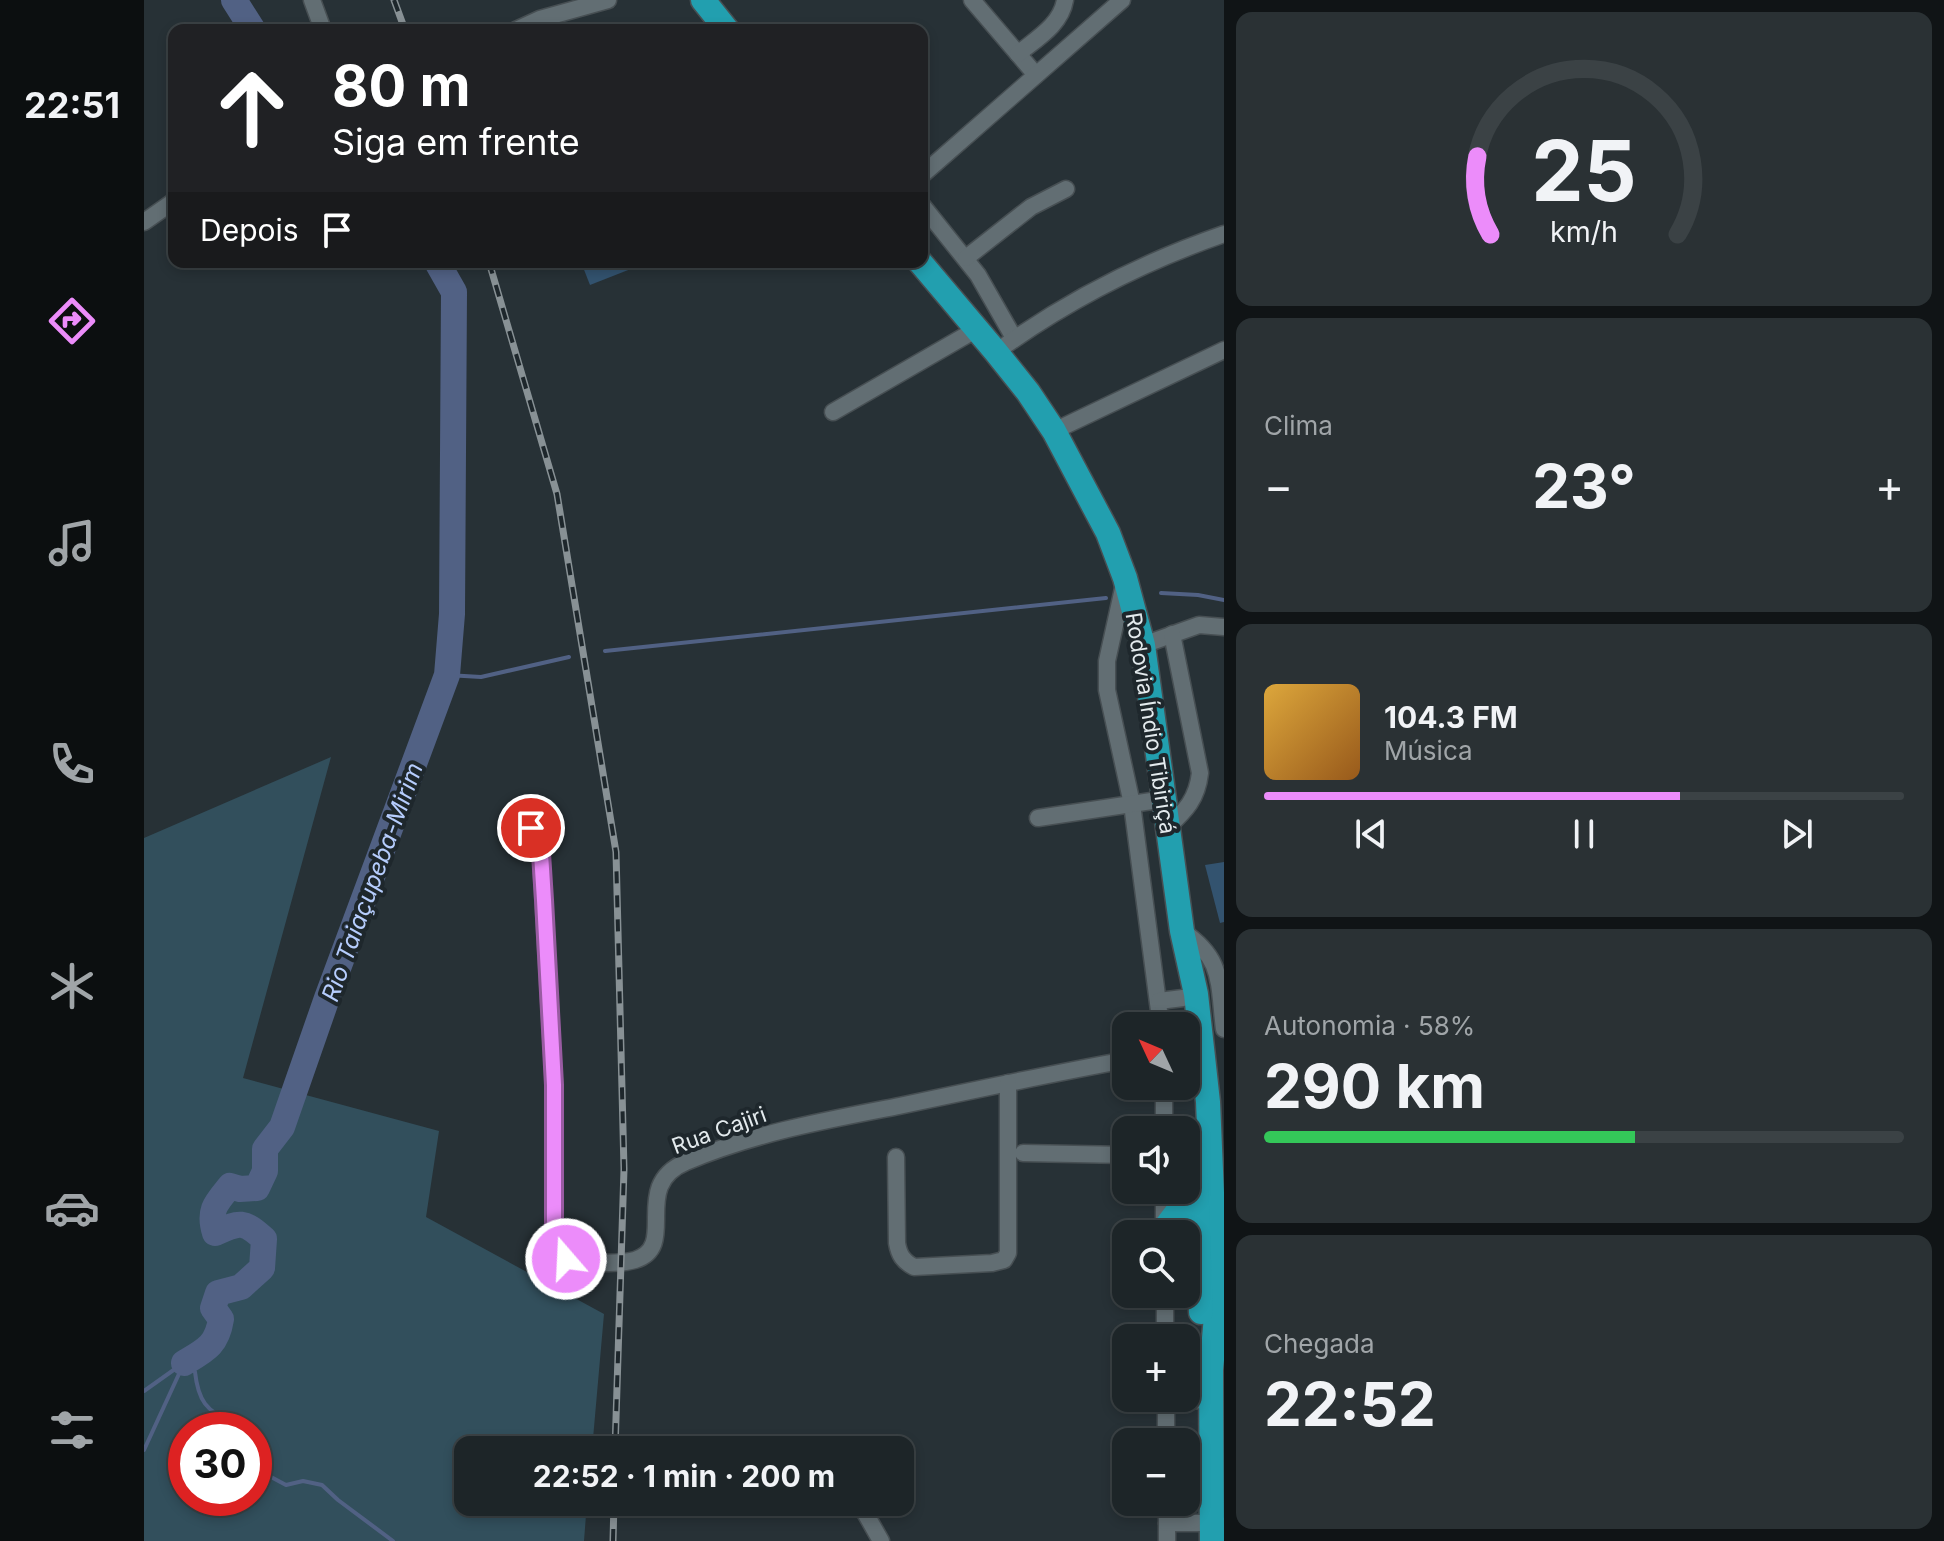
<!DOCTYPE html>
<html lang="pt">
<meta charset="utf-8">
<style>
body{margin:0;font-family:Inter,sans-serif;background:#2a3134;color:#f1f3f6;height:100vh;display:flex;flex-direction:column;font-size:30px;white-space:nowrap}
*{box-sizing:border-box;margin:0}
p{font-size:26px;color:#a0a5a8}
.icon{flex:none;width:44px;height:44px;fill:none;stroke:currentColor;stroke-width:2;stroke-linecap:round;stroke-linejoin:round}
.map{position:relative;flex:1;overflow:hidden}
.sheet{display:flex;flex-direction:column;gap:12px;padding:12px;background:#101416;width:720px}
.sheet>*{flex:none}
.top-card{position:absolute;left:24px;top:24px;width:760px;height:244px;border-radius:16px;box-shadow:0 4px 12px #0003,0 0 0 2px #3b4245;background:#202124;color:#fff;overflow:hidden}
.needle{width:52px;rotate:314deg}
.controls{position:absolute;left:968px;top:1012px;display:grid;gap:16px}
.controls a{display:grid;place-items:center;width:88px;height:88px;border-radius:16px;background:#1d2528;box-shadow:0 4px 12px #0003,0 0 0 2px #3b4245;font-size:40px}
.speed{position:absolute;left:24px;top:1412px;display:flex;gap:16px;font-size:40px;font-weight:700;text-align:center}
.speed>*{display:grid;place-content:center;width:104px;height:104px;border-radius:50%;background:#1d2528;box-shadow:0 4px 12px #0003,0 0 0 2px #3b4245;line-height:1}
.speed .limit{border:12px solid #d22;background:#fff;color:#111}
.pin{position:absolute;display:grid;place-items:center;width:68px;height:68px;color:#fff;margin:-34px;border:4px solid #fff;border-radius:50%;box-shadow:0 2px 8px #0007}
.me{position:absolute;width:88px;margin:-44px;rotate:341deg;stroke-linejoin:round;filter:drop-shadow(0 0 6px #0008)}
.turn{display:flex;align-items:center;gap:28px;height:168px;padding:0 32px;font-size:36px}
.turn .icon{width:104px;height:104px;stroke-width:2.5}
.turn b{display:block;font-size:56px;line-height:68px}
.then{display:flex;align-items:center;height:76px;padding:0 32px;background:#0003;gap:16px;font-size:30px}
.big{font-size:60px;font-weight:700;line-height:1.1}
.sheet .tile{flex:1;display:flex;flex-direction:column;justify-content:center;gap:12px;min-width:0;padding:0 28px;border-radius:16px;background:#2a3134}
.sheet .dial{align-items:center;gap:0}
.dial svg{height:208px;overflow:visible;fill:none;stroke:#3b4245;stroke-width:7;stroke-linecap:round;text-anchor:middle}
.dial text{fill:#f1f3f6;stroke:none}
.song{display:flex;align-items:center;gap:24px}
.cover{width:96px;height:96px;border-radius:12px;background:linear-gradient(135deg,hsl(40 70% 55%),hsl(30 70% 35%))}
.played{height:8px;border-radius:4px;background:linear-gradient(90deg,#ec8cfa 65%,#3b4245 65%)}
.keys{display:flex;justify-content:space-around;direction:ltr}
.heat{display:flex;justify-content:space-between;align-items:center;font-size:44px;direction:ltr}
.charge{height:12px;border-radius:6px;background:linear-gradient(90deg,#34c759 58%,#3b4245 0)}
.trip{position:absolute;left:310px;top:1436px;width:460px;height:80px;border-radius:16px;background:#1d2528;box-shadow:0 4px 12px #0003,0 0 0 2px #3b4245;font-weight:700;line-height:80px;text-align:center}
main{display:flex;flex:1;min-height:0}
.menu{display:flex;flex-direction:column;width:144px;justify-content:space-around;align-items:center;background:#0c0f10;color:#a0a5a8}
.menu .icon{width:56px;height:56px}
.menu .on{color:#ec8cfa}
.menu b{font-size:36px;color:#f1f3f6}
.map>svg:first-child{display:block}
.green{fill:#324f5c;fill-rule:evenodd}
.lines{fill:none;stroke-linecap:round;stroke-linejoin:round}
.stream{stroke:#516184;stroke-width:4}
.river{stroke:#516184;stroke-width:26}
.building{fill:#33536f}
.minor-casing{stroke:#474f53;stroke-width:19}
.highway-casing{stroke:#474f53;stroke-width:27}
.minor{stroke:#626e73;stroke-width:16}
.highway{stroke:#229faf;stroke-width:24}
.rail-casing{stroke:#889195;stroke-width:7}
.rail{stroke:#1e272c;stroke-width:4;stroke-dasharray:12;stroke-linecap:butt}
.route-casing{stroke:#995ba2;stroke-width:20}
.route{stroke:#ec8cfa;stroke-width:14}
.labels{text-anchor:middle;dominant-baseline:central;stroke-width:8;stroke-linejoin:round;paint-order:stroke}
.street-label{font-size:22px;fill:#e3eaed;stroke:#1e272c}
.water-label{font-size:24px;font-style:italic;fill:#b6cdfd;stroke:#1e272c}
</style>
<main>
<nav class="menu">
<b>22:51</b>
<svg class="icon on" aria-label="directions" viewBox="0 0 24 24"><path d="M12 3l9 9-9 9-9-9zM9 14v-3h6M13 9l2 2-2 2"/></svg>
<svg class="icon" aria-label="music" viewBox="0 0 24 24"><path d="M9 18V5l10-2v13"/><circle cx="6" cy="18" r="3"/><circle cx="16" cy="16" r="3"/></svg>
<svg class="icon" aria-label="phone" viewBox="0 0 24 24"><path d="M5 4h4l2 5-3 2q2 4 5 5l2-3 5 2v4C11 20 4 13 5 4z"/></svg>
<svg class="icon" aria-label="climate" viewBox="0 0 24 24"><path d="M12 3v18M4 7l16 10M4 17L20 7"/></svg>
<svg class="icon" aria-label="car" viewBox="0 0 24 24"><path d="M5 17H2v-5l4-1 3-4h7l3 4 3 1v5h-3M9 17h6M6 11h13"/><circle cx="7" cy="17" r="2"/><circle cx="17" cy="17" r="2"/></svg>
<svg class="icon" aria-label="filters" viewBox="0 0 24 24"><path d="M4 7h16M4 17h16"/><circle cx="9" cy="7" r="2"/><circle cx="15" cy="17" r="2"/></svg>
</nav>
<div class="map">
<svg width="1080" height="1541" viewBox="0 0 1080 1541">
<rect width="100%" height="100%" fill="#273136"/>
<path class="green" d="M 187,757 L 99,1078 L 295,1131 L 282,1217 L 460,1314 L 448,1450 L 324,1450 L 324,1502 L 443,1502 L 440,1541 L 0,1541 L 0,838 ZM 42,1430 L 110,1430 L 110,1498 L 42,1498 Z"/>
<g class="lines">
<g class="stream">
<path d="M 1017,593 L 1054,595 L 1080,600"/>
<path d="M 461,651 L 962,598"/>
<path d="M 303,675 L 337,677 L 425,657"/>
<path d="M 40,1363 L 51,1372 C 54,1399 62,1413 89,1421 L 92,1430"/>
<path d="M 0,1391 L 38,1364"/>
<path d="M 0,1450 L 40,1363"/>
<path d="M 110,1462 L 127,1477 L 142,1485 L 159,1481 L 178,1485 L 194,1500 L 249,1541"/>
</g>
<g class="river">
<path d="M 90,0 L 109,30"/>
<path d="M 40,1363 C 62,1350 73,1345 77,1319 L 69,1308 L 74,1293 L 97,1287 L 118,1268 L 120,1239 C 99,1220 96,1222 71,1233 C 64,1210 72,1203 86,1186 L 96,1189 L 113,1188 L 121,1171 L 121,1149 L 138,1127 L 183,998 L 303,675 L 308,614 L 310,292 L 293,262"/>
</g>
</g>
<g class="building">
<path d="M 437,262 L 502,262 L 502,263 L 446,285 Z"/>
<path d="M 1080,862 L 1080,922 L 1076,923 L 1061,865 Z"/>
</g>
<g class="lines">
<defs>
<g id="minor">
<path d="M 168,0 L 179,30"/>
<path d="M 828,0 L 892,75"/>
<path d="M 372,30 L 396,19 L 464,0"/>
<path d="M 874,54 C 892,39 917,25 921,0"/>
<path d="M 778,175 L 978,0"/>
<path d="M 778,205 L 834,275 L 870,338"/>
<path d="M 0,222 L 30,201"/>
<path d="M 822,258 L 887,207 L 922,189"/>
<path d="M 852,352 C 921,302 999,262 1080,234"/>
<path d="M 689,412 L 833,329"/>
<path d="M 910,431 L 1080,350"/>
<path d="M 980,584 L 963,661 L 963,690 L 988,804 L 1017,1026"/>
<path d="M 999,645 L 1055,625 L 1080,627"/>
<path d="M 894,818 L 1021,799"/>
<path d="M 369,819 L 387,828 L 396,838 L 410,1085 L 410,1244 L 415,1253 L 430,1262 C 449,1262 474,1265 491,1260 C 536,1246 485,1186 542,1162 C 610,1133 683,1120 755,1106 C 830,1090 906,1074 982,1060"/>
<path d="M 1024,827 C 1042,810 1053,799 1056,773 L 1028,634"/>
<path d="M 1038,931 C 1080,959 1074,982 1080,1029"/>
<path d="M 1015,1001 L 1039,998"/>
<path d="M 1042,1051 L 1045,1051"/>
<path d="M 1020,1086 L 1020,1130"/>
<path d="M 879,1153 L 982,1155"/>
<path d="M 752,1157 L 753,1243 C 755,1255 759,1261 770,1267 L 848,1263 L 860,1260 L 864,1253 L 864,1083"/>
<path d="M 1020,1190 L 1020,1228"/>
<path d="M 1021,1294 L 1021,1338"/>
<path d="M 1022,1398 L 1022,1442"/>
<path d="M 1022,1401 L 1066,1400"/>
<path d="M 715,1502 L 737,1541"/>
<path d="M 1023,1502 L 1023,1541"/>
<path d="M 1023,1523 L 1068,1523 L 1080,1526"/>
</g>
<g id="highway">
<path d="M 559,0 L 583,30"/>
<path d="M 776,262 L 852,352 L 884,392 L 910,431 L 964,533 L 981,578 L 999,645 L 1038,931 L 1052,994 L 1064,1102 L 1073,1306 L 1067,1370 L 1068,1541"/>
<path d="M 1051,1153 L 1057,1312"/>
<path d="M 1020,1229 L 1052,1187"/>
</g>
</defs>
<use href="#minor" class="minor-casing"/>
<use href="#highway" class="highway-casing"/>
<use href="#minor" class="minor"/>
<use href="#highway" class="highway"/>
<defs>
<g id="rail">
<path d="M 250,0 L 261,30"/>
<path d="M 345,262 L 413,494 L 472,852 L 480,1169 L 471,1450"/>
<path d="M 469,1541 L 470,1502"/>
</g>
</defs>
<use href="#rail" class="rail-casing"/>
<use href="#rail" class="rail"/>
</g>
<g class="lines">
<defs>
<path id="route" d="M 387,828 L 396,838 L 400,900 L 410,1085 L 410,1244 L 422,1259"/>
</defs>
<use href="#route" class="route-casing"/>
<use href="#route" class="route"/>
</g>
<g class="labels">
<g class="street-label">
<text transform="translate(1007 723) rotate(81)">Rodovia Índio Tibiriçá</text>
<text transform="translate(575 1130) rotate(-20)">Rua Cajiri</text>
</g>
<g class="water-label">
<text transform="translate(228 882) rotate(-70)">Rio Taiaçupeba-Mirim</text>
</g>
</g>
</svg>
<div class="controls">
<a><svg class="needle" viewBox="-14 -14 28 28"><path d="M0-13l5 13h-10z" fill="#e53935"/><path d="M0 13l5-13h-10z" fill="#a0a5a8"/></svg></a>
<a><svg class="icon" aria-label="sound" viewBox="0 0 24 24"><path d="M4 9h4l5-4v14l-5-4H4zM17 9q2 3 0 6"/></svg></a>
<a><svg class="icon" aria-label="search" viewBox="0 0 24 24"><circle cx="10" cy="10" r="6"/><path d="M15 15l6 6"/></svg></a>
<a>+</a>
<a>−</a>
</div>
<div class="speed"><div class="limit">30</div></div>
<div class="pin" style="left:387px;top:828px;background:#d93025"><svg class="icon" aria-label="arrive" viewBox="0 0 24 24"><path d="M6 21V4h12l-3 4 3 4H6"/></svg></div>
<svg class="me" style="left:422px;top:1259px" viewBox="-20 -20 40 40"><circle r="17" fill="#ec8cfa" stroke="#fff" stroke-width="3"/><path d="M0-11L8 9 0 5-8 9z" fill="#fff"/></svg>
<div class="trip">22:52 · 1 min · 200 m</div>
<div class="top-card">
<div class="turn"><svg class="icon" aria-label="ahead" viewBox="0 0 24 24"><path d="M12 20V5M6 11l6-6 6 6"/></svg><div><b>80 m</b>Siga em frente</div></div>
<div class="then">Depois<svg class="icon" aria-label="arrive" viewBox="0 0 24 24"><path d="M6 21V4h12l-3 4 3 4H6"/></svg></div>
</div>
</div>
<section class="sheet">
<div class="tile dial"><svg viewBox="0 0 100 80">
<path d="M14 69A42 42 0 1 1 86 69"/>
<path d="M14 69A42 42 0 0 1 9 39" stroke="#ec8cfa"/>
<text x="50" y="56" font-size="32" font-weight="700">25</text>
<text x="50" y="72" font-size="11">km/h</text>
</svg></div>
<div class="tile"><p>Clima</p>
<div class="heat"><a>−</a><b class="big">23°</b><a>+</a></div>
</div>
<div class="tile">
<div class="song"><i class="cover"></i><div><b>104.3 FM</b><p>Música</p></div></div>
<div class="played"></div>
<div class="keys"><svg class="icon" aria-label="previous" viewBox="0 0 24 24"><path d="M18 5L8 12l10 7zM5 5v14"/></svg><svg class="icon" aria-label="pause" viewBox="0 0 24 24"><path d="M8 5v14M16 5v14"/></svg><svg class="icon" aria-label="next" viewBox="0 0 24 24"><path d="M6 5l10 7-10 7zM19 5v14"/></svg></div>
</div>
<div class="tile"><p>Autonomia · 58%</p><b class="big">290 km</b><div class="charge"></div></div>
<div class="tile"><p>Chegada</p><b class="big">22:52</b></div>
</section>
</main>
